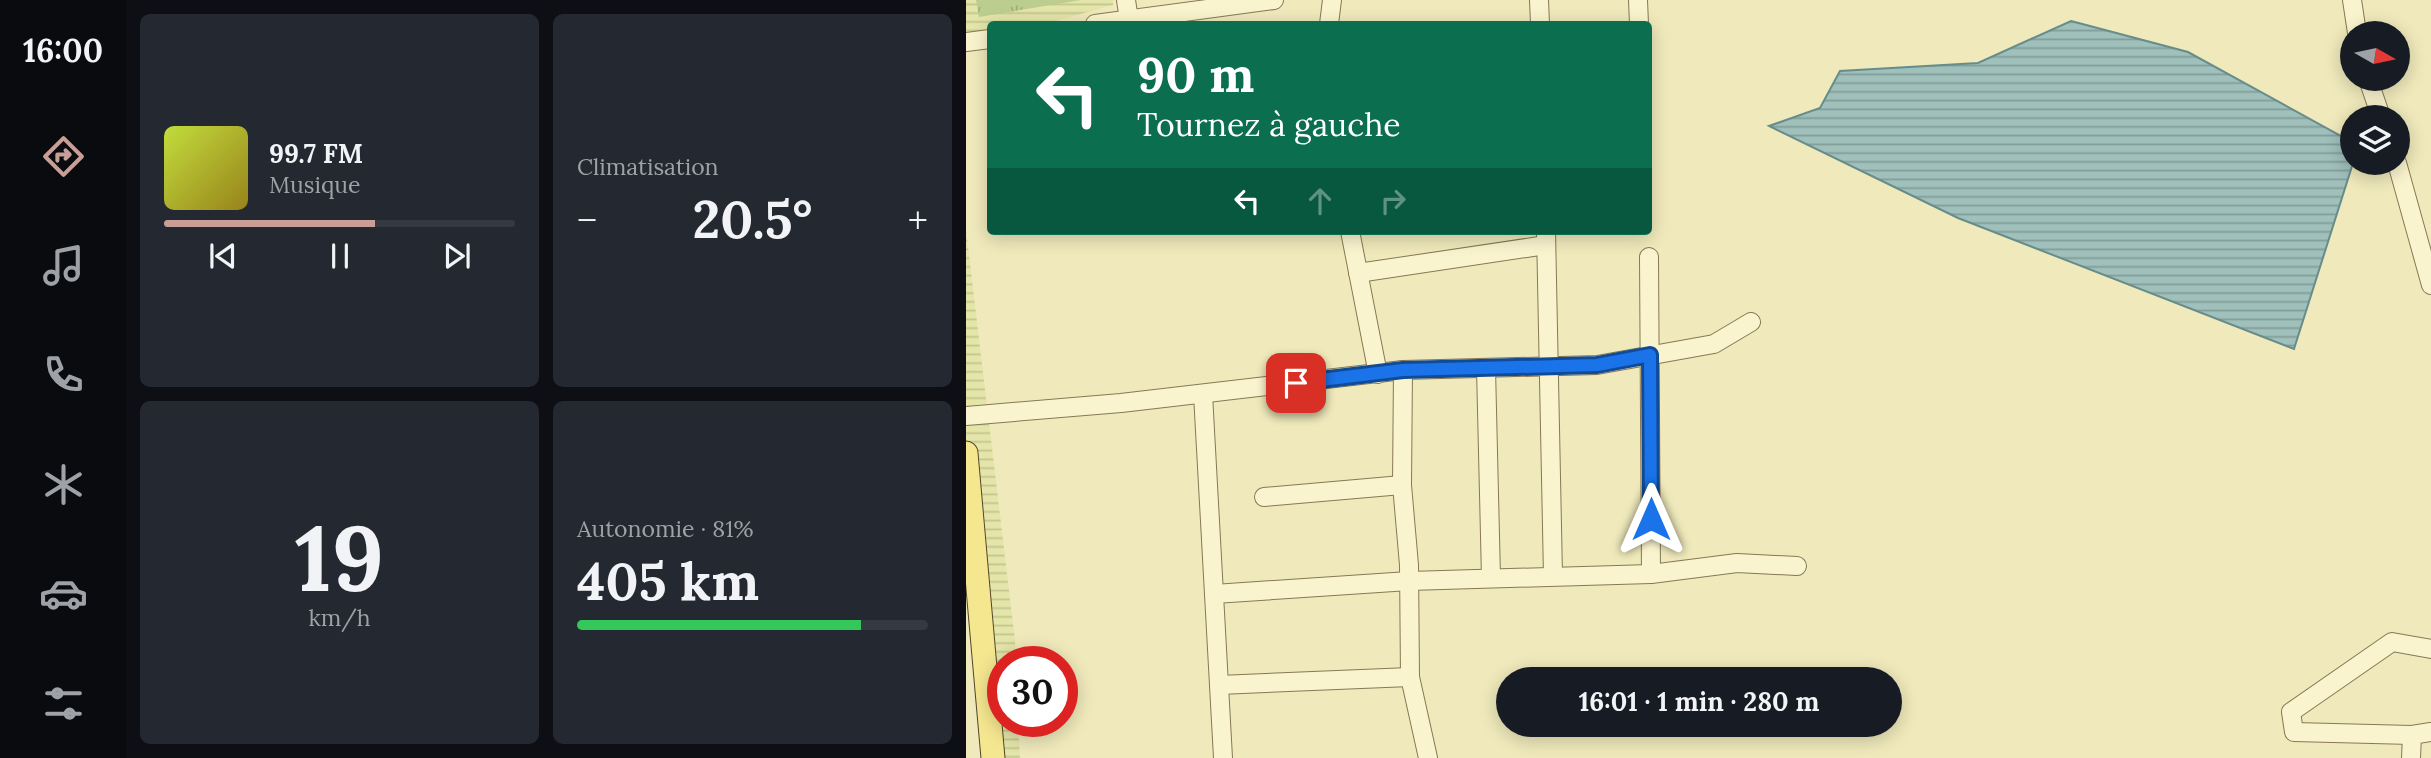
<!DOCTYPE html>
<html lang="fr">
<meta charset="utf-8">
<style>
body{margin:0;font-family:Lora,serif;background:#242831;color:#f1f3f6;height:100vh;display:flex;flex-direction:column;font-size:26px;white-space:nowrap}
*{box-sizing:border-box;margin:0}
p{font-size:23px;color:#9ea1a6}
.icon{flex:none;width:38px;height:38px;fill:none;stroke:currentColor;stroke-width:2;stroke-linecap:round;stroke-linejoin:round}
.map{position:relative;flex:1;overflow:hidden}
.side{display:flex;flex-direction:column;gap:14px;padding:14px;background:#0d0f14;width:840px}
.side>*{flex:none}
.guide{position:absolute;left:21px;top:21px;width:665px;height:214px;border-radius:7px;box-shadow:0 4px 18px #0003;background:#0b6e4f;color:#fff;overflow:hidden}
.needle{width:46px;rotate:99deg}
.fabs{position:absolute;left:1374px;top:21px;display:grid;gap:14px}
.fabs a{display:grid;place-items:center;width:70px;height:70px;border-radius:50%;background:#171b24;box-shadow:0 4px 18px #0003;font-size:35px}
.speed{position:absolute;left:21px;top:646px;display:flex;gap:14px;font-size:35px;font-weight:700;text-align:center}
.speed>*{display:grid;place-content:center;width:91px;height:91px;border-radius:50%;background:#171b24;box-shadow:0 4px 18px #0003;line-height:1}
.speed .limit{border:10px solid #d22;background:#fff;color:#111}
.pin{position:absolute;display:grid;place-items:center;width:60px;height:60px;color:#fff;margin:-30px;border-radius:14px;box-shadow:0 4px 10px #0006}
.me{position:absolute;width:77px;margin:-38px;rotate:0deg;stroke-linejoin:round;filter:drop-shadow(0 0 5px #0008)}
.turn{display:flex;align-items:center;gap:24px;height:147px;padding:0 35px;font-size:32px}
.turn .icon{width:91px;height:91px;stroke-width:2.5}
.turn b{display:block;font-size:49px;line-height:60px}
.lanes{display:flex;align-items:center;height:66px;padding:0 35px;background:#0003;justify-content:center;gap:35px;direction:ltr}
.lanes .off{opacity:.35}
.big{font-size:52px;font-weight:700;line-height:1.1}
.side .tile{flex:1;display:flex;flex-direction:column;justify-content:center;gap:10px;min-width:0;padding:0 24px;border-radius:10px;background:#242831}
.side .dial{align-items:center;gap:0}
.dial b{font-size:91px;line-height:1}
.song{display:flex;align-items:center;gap:21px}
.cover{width:84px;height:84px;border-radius:10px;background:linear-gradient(135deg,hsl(70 70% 55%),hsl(50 70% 35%))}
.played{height:7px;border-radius:4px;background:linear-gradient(90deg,#c99e97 60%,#363941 60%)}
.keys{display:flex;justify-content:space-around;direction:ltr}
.heat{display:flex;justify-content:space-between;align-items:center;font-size:38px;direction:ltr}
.charge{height:10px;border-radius:5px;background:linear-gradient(90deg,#34c759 81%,#363941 0)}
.side .tiles{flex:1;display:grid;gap:14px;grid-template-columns:repeat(2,1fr)}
.trip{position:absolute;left:530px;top:667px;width:406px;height:70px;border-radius:35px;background:#171b24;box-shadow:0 4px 18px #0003;font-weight:700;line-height:70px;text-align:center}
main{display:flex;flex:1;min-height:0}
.menu{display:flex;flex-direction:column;width:126px;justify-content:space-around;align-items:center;background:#090b0e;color:#9ea1a6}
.menu .icon{width:49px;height:49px}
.menu .current{color:#c99e97}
.menu b{font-size:32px;color:#f1f3f6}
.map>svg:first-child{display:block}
.farmland{fill:url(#farmland-rules)}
.grass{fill:url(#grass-tufts)}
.water{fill:url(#water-rules);stroke:#678d8a;stroke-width:2}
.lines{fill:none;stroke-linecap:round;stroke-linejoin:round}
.minor-casing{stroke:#877855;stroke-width:20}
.major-casing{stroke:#54452a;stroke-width:25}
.minor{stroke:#faf4ce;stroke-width:18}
.major{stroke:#f5e790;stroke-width:23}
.route-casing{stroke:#114b97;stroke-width:18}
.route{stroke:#1a73e8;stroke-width:12}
</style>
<main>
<nav class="menu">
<b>16:00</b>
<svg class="icon current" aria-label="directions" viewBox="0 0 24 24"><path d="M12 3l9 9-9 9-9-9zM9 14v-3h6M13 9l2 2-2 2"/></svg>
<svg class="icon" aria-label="music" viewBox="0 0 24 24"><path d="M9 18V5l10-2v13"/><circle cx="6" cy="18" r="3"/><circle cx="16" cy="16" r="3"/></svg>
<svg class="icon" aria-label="phone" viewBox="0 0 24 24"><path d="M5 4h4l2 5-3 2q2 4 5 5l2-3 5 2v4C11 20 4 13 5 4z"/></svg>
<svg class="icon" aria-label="climate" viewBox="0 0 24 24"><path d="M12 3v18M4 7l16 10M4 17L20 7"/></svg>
<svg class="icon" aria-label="car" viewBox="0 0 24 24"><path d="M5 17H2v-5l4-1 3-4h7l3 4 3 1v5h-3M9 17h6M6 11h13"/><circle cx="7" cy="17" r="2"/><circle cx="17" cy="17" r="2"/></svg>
<svg class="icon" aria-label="filters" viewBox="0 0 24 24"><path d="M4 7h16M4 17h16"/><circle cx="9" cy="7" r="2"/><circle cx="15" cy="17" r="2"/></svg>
</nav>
<section class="side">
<div class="tiles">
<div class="tile">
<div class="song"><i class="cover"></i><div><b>99.7 FM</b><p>Musique</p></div></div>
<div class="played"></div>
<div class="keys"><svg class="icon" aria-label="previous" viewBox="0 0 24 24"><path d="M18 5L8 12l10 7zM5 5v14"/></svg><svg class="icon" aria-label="pause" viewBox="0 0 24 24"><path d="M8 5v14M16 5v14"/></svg><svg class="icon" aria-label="next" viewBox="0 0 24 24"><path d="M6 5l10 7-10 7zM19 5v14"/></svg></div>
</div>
<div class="tile"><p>Climatisation</p>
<div class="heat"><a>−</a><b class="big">20.5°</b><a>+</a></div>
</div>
<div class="tile dial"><b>19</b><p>km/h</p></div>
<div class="tile"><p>Autonomie · 81%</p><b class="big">405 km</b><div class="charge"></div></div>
</div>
</section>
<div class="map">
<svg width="1465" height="758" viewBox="0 0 1465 758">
<defs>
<pattern id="farmland-rules" width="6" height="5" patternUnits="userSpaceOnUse" patternTransform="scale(1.75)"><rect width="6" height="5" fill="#e4e5a8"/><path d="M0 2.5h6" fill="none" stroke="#c4c590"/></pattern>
<pattern id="grass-tufts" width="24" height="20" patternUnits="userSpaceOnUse" patternTransform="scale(1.75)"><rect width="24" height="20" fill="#bbcd8f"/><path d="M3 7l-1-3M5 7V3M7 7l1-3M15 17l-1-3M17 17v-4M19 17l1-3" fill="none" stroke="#a1b07b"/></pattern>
<pattern id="water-rules" width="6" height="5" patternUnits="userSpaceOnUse" patternTransform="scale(1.75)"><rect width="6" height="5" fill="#a0c0bc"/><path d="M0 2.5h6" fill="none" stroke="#839c98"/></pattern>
</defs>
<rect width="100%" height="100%" fill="#efe9bb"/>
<g class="farmland">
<path d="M 0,0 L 147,0 L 147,5 L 79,24 L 24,24 L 24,40 L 0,47 Z"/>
<path d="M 0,230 L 49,641 L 50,661 L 37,662 L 37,721 L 52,721 L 54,758 L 19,758 L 0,567 Z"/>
</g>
<path class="grass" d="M 10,0 L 115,0 L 13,17 Z"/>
<path class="water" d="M 1105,21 L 1222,52 L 1386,142 L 1387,163 L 1328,349 L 992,218 L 803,126 L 854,108 L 874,71 L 1012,63 Z"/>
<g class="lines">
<defs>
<g id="minor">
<path d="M 160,0 L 163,20"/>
<path d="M 573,0 L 574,24"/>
<path d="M 672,0 L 673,24"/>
<path d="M 1386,0 L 1391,33"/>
<path d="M 129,24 L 308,0"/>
<path d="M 363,24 L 366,0"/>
<path d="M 0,42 L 24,39"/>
<path d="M 1402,79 L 1415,117"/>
<path d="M 1431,163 L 1465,285"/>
<path d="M 384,231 L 412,374"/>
<path d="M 580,231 L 587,576"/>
<path d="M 683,257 L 685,574"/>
<path d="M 392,273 L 580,245"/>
<path d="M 520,368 L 525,578"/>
<path d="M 437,370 L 436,485 L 443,565 L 444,677 L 462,758"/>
<path d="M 237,394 L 257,758"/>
<path d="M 0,416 L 155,403 L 437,370 L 631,365 L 748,344 L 785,322"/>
<path d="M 298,497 L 436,485"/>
<path d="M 248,594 L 443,581 L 685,574 L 771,563 L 831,566"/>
<path d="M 253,685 L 444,677"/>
<path d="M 1446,735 L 1328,732 L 1325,712 L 1426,642 L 1465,649"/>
<path d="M 1445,758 L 1446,735 L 1465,732"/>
</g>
<path id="major" d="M 0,453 L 27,758"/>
</defs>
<use href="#minor" class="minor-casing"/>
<use href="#major" class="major-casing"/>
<use href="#minor" class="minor"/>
<use href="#major" class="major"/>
</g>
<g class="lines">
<defs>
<path id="route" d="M 330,383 L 437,370 L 631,365 L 684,355 L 685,519"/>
</defs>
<use href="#route" class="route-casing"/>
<use href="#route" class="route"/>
</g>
</svg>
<div class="fabs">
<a><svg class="needle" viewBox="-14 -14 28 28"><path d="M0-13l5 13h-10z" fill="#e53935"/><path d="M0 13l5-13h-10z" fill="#9ea1a6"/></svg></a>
<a><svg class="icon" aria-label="layers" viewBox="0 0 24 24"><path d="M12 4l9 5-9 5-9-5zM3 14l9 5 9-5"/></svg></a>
</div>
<div class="speed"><div class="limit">30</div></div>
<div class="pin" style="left:330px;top:383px;background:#d93025"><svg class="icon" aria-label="arrive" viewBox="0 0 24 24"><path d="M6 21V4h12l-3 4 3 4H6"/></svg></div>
<svg class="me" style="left:685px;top:519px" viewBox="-20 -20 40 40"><path d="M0-17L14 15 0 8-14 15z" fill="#1a73e8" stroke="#fff" stroke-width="4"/></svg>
<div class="trip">16:01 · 1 min · 280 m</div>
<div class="guide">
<div class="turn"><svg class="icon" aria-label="left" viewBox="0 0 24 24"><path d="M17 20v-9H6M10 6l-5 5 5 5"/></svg><div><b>90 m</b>Tournez à gauche</div></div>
<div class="lanes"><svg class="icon" aria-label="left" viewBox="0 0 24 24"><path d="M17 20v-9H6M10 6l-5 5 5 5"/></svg><svg class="icon off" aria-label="ahead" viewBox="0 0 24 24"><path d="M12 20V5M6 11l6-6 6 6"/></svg><svg class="icon off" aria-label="right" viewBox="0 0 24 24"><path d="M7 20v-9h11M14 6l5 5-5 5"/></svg></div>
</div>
</div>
</main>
